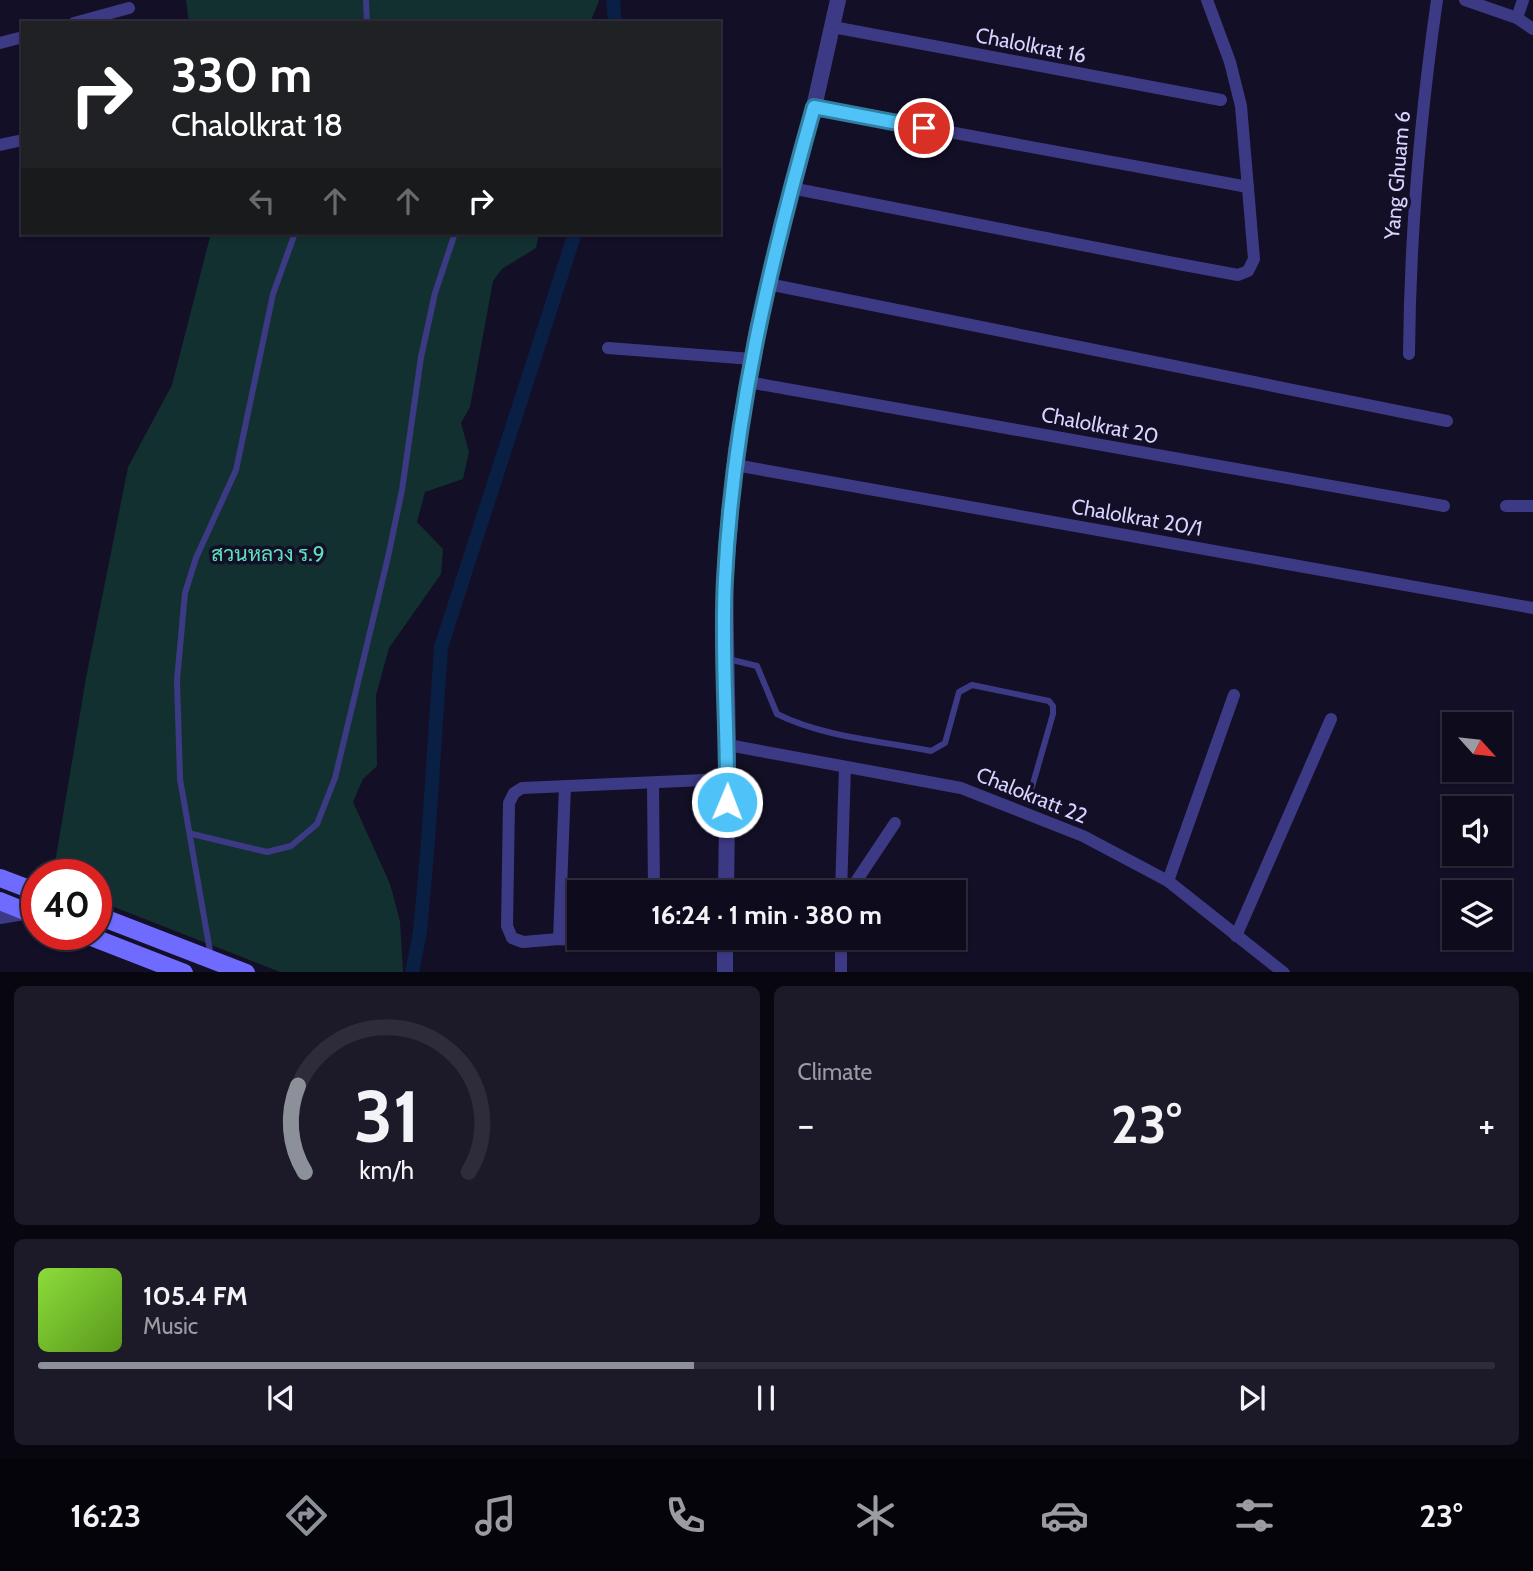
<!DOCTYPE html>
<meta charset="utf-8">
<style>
body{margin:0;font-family:Cabin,Sarabun,sans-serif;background:#1c1929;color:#f1f3f6;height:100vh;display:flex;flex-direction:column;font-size:26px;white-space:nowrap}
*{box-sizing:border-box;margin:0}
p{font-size:23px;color:#9b9ba3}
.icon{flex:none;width:38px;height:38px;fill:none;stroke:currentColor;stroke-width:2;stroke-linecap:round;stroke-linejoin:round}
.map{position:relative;height:972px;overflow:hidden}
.side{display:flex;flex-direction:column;gap:14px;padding:14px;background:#08060f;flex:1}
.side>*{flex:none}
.top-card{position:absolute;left:21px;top:21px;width:700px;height:214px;border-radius:0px;box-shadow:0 2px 5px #0004,0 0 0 2px #2e2b3b;background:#202124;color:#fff;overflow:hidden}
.needle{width:46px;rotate:117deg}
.fabs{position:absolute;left:1442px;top:712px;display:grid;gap:14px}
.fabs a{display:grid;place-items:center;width:70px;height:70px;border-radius:0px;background:#0e0b1c;box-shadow:0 2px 5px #0004,0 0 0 2px #2e2b3b;font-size:35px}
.speed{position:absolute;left:21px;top:859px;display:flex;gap:14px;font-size:35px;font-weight:700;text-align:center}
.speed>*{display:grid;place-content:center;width:91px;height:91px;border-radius:50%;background:#0e0b1c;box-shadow:0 2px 5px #0004,0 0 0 2px #2e2b3b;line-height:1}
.speed .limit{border:10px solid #d22;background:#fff;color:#111}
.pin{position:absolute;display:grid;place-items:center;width:60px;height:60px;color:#fff;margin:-30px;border:4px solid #fff;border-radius:50%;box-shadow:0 2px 7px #0007}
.me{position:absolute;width:77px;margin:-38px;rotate:1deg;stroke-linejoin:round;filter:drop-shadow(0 0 5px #0008)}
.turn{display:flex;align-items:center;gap:24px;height:147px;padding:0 35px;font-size:32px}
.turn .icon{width:91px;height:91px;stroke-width:2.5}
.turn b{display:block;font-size:49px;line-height:60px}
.lanes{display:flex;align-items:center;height:66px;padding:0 35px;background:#0003;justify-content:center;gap:35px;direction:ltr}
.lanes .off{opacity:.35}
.big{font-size:52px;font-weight:700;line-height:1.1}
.side .tile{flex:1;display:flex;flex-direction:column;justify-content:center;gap:10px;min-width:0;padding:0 24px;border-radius:10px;background:#1c1929}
.side .dial{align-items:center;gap:0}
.dial svg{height:182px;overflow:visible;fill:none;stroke:#2e2b3b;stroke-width:7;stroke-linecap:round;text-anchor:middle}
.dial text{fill:#f1f3f6;stroke:none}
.song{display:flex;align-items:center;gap:21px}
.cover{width:84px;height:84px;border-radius:10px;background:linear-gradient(135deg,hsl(90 70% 55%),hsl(90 70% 35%))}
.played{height:7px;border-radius:4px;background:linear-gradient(90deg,#8c9099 45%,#2e2b3b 45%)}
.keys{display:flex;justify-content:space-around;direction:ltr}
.heat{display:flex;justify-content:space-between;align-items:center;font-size:38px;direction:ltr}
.side .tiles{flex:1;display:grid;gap:14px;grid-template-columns:1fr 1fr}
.tile:last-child{grid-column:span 2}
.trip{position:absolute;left:567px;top:880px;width:399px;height:70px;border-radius:0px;background:#0e0b1c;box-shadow:0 2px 5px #0004,0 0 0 2px #2e2b3b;font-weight:700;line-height:70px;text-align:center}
.tab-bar{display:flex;height:112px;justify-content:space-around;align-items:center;background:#06040b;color:#9b9ba3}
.tab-bar .icon{width:49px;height:49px}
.tab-bar .on{color:#8c9099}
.tab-bar b{font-size:32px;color:#f1f3f6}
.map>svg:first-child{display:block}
.green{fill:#12302f}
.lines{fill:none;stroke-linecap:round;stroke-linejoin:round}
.canal{stroke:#0a1f44;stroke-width:14}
.service{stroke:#3d3a85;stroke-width:6}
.minor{stroke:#3d3a85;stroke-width:12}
.tertiary{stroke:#3d3a85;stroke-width:16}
.secondary{stroke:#6f6bff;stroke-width:18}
.route-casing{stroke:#337fa1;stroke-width:18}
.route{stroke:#4fc3f7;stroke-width:12}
.labels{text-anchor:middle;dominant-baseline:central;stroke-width:7;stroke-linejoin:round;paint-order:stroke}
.street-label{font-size:21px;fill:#d9d4ff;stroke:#130f26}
.park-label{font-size:21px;fill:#5fe0c0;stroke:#130f26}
</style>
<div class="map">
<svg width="1533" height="973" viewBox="0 0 1533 973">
<rect width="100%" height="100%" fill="#130f26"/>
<g class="green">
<path d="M 186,0 L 599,0 L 599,1 L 590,23 L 189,23 Z"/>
<path d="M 211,233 L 539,233 L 536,248 L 502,269 L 493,281 L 470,407 L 461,423 L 469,452 L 463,479 L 425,492 L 417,522 L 443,549 L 441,574 L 389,648 L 376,695 L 377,766 L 363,779 L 353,802 L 390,884 L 400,921 L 403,972 L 280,972 L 96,900 L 96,875 L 53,875 L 86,678 L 128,467 L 172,385 Z"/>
</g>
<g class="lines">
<g class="canal">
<path d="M 613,0 L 615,23"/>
<path d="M 412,973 L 420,932 L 428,842 L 441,647 L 575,233"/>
</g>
<g class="service">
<path d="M 366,0 L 367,23"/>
<path d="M 728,659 L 757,666 L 777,714 C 823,737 881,741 931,751 L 945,743 L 959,692 L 972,685 L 1049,701 L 1053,706 L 1053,714 L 1032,787"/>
<path d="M 192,834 L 267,852 L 291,846 L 317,824 L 335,778 L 388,557 L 402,490 L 421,357 L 435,293 L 455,233"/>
<path d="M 211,957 L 180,779 L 177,680 L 185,593 L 196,558 L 236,470 L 273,294 L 295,233"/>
</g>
<g class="minor">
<path d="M 1465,0 L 1517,18 L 1533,29"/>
<path d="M 1517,18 L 1523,0"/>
<path d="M 74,23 L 129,8"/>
<path d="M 833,27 L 1221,100"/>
<path d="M 0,43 L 23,37"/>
<path d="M 814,107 L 1248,187"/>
<path d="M 0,145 L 23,140"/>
<path d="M 791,188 L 1184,265 L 1238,275 L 1248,271 L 1254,259 L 1241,106 L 1230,62 L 1207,0"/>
<path d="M 768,284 L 1447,421"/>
<path d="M 608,348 L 752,359"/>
<path d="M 1409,354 C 1410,235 1420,118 1437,0"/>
<path d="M 748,382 L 1444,506"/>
<path d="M 735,465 L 1533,608"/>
<path d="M 1506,506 L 1533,506"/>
<path d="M 728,745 L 961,788 L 1083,836 L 1168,881 L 1284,973"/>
<path d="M 653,783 L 654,892"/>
<path d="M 1168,881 L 1234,695"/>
<path d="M 841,892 L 845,767"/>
<path d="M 849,892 L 895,823"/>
<path d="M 1236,936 L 1331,719"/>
<path d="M 650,938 L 638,944 L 559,939 L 523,942 L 512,938 L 507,926 L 509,803 L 514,793 L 522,788 L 727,779"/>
<path d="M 559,939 L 565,786"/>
<path d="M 841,973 L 841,938"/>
</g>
<g class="tertiary">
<path d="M 726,892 L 728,745 L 725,581 L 736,450 L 757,329 L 814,107 L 838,0"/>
<path d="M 0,916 L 24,912"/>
<path d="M 725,973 L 725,938"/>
</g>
<g class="secondary">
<path d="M 0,878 L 37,892"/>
<path d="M 0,901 L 37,916"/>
<path d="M 96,915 L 246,973"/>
<path d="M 84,934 L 184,973"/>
</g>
</g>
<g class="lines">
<defs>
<path id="route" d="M 727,802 C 728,728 721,653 725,579 C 733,418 770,262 814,107 L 924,128"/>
</defs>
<use href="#route" class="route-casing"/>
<use href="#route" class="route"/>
</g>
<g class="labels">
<g class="street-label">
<text transform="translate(1031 45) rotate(11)">Chalolkrat 16</text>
<text transform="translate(1397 175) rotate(-85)">Yang Ghuam 6</text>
<text transform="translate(1100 425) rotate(11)">Chalolkrat 20</text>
<text transform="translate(1137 517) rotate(10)">Chalolkrat 20/1</text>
<text transform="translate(1032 795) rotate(22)">Chalokratt 22</text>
</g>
<g class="park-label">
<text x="268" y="553">สวนหลวง ร.9</text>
</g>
</g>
</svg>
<div class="fabs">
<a><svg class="needle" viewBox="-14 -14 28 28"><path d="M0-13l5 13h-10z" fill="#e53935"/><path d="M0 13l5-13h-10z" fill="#9b9ba3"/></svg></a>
<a><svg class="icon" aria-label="sound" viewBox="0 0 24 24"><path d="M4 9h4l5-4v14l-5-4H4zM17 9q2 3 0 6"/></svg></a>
<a><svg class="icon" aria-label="layers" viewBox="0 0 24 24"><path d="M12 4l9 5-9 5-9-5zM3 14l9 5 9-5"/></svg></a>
</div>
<div class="speed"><div class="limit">40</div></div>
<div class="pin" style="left:924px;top:128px;background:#d93025"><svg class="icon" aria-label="arrive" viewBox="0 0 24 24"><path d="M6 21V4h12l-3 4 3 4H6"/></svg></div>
<svg class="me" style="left:727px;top:802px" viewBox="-20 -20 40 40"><circle r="17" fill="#4fc3f7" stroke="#fff" stroke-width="3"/><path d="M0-11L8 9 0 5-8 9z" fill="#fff"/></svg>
<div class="trip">16:24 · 1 min · 380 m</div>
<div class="top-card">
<div class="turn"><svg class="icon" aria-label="right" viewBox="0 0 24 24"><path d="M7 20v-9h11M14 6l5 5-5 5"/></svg><div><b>330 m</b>Chalolkrat 18</div></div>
<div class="lanes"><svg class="icon off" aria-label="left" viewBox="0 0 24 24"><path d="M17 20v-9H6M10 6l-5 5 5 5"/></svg><svg class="icon off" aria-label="ahead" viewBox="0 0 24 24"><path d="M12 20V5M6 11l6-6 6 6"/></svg><svg class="icon off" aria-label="ahead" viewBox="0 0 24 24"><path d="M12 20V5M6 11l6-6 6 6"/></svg><svg class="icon" aria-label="right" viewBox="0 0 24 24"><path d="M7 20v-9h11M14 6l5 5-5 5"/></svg></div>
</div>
</div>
<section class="side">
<div class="tiles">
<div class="tile dial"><svg viewBox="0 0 100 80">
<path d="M14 69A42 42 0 1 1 86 69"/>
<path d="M14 69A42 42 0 0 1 11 31" stroke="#8c9099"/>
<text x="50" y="56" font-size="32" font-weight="700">31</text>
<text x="50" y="72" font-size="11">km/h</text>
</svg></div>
<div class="tile"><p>Climate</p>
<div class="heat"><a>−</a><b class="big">23°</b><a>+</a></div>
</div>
<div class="tile">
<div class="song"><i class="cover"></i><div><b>105.4 FM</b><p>Music</p></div></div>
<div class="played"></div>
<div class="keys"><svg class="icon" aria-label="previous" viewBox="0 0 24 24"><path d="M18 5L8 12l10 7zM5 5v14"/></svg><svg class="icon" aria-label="pause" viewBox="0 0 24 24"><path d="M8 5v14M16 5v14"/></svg><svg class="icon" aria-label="next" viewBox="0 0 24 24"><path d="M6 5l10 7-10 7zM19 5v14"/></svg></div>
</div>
</div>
</section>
<nav class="tab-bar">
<b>16:23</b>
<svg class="icon on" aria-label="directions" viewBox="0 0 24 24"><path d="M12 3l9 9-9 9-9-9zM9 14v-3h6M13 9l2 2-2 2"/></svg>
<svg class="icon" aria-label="music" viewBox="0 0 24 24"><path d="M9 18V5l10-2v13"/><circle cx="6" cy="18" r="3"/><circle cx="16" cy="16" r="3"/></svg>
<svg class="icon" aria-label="phone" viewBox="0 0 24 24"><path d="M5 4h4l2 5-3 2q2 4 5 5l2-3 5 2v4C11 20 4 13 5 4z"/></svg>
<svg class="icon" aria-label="climate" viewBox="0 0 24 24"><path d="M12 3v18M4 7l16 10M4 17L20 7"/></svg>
<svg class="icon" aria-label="car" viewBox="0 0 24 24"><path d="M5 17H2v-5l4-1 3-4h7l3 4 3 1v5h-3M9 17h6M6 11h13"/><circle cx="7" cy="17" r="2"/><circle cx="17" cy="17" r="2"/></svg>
<svg class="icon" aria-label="filters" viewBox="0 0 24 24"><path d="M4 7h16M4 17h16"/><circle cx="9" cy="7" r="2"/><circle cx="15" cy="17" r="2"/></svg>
<b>23°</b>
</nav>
